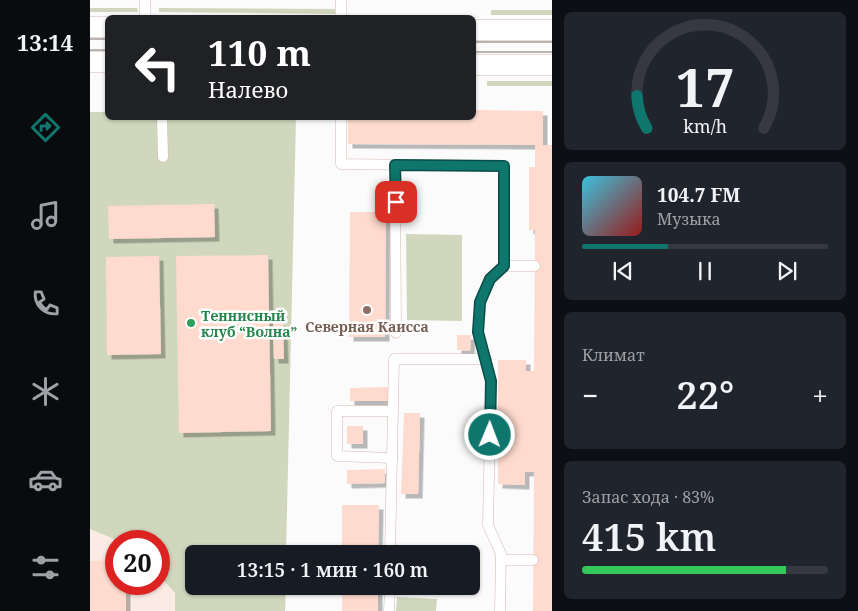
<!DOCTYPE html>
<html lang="ru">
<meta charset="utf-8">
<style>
body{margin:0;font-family:"Noto Serif",serif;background:#20242c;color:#f1f3f6;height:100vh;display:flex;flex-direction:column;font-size:19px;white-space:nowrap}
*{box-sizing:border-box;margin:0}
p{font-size:16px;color:#9ea1a6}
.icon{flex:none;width:28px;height:28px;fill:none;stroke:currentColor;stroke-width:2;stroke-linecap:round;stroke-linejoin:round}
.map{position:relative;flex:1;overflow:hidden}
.drawer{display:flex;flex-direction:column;gap:12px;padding:12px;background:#0d0f14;width:306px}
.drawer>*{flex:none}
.banner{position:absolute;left:15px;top:15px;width:371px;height:105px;border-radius:8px;box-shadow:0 1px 4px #0004;background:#202124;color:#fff;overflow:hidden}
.speed{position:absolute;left:15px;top:530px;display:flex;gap:10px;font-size:25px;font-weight:700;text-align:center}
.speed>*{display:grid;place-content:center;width:65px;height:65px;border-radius:50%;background:#171b24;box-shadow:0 1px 4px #0004;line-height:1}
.speed .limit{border:8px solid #d22;background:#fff;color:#111}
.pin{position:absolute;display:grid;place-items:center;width:42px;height:42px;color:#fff;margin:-21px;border-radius:10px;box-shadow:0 2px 8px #0006}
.me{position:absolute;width:55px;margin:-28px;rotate:1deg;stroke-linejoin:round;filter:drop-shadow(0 0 4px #0008)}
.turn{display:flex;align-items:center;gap:18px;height:105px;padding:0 20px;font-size:22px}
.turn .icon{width:65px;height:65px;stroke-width:2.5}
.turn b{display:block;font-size:35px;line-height:42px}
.big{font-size:38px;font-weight:600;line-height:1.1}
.drawer .card{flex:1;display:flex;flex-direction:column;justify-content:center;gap:8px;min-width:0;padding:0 18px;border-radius:8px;background:#20242c}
.drawer .dial{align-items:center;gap:0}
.dial svg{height:130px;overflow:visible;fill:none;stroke:#363941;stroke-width:7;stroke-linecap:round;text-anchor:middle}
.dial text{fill:#f1f3f6;stroke:none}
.song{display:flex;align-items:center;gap:15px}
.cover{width:60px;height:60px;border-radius:8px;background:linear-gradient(135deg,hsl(190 70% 55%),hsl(0 70% 35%))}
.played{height:5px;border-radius:2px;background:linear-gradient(90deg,#0f766e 35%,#363941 35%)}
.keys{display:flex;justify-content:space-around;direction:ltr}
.heat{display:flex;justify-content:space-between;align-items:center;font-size:28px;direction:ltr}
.charge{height:8px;border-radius:4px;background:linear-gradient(90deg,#34c759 83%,#363941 0)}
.trip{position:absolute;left:95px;top:545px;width:295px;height:50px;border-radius:8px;background:#171b24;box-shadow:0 1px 4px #0004;font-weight:600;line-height:50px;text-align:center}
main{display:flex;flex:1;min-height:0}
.tab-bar{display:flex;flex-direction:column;width:90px;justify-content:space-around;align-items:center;background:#090b0e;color:#9ea1a6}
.tab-bar .icon{width:35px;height:35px}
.tab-bar .on{color:#0f766e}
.tab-bar b{font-size:22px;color:#f1f3f6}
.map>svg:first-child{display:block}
.built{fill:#faebe5}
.green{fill:#d1d7bd}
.building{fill:#fedbce;filter:url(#shadow)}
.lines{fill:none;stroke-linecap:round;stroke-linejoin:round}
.service-casing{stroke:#d3b7ac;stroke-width:11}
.minor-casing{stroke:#d3b7ac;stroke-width:21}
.service{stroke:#fff;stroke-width:10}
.minor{stroke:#fff;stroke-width:20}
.tram{stroke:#756d6b;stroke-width:1}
.route-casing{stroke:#0a4d48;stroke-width:12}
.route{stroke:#0f766e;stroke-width:9}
.education-dot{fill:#8d6e63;stroke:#fff;stroke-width:2}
.leisure-dot{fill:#2e9e5b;stroke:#fff;stroke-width:2}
.labels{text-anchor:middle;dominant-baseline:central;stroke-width:5;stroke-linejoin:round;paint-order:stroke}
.leisure-label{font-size:14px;font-weight:bold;fill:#27864d;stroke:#fff;text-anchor:start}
.education-label{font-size:14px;font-weight:bold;fill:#785e54;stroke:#fff}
</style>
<main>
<nav class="tab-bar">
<b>13:14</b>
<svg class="icon on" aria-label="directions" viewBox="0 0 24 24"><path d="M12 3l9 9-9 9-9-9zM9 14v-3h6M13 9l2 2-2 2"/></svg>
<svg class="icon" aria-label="music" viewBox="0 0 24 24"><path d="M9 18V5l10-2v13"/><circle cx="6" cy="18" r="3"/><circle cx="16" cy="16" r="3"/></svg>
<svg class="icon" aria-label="phone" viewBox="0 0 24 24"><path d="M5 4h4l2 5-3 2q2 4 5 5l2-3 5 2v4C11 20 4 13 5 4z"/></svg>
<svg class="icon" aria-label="climate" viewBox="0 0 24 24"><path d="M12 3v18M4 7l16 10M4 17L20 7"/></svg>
<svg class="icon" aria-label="car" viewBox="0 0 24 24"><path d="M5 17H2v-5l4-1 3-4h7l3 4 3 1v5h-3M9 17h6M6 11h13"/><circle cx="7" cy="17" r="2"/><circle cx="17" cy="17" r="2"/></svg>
<svg class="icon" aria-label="filters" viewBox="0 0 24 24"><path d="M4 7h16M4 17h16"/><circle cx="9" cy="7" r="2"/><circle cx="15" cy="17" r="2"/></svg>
</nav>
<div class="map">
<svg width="462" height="611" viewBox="0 0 462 611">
<defs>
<filter id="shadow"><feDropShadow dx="4.5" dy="4.5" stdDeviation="0" flood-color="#0004"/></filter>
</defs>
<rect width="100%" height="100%" fill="#fbfbfb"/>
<path class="built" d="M 0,529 L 29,541 L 26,541 L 26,584 L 69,584 L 69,576 L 85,594 L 85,611 L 0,611 Z"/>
<g class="green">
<path d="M 0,8 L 47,8 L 48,12 L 0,12 Z"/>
<path d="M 69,8 L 245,9 L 245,14 L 69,12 Z"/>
<rect x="401" y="10" width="61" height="5"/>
<rect x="397" y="81" width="65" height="5"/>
<path d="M 0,112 L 17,112 L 18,118 L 206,118 L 196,554 L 104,554 L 104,586 L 196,586 L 195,611 L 85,611 L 85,593 L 69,576 L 69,541 L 29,541 L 0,529 Z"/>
<path d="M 316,234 L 372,235 L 372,321 L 317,320 Z"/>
<path d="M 307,597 L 347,599 L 346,611 L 306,611 Z"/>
</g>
<g class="building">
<path d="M 384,110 L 453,111 L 453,145 L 462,145 L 462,611 L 443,611 L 444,472 L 435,472 L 435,485 L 408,484 L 408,360 L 436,360 L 436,371 L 444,371 L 445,230 L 439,230 L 439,167 L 445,167 L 445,145 L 258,144 L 258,118 L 384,118 Z"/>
<path d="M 124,204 L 125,237 L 19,239 L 18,206 Z"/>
<path d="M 260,212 L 296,212 L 295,337 L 259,337 Z"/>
<path d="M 178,255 L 181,431 L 89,433 L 86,256 Z"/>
<path d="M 69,256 L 71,354 L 17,355 L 16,257 Z"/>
<path d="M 183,322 L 193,322 L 194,359 L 184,359 Z"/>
<path d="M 367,335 L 381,335 L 380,351 L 367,350 Z"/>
<path d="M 298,387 L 298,401 L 260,401 L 260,388 Z"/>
<path d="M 314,413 L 330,413 L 328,494 L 311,494 Z"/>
<rect x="257" y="426" width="16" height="18"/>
<path d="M 295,469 L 295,483 L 257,484 L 257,470 Z"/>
<path d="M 252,505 L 289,505 L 288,554 L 252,554 Z"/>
<path d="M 26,560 L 26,584 L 36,584 L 36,611 L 0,611 L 0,561 Z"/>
<rect x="252" y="586" width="36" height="25"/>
</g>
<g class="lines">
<defs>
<g id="service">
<path d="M 55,0 L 55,18"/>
<path d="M 251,0 L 251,18"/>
<path d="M 72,118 L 73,157"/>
<path d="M 251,118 L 251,164 L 414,166 L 414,266 L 400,279 L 391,301 L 388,332 L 401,381 L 398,525 L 411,554 L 410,611"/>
<path d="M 305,165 L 306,333"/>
<path d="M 414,266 L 445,266"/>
<path d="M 302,458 L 247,456 L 247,411 L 303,411"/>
<path d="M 300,554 L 304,359 L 396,359"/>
<path d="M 411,560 L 443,560"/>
<path d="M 299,611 L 300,586"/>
</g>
<g id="minor">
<path d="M 0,27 L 18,27"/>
<path d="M 384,30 L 462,30"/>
<path d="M 0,62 L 18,62"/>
<path d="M 384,65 L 462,65"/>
</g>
</defs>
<use href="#service" class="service-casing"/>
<use href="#minor" class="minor-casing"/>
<use href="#service" class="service"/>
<use href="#minor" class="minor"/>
<g class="tram">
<path d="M 0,39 L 18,39"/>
<path d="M 384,42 L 462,42"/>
<path d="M 0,50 L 18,50"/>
<path d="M 384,52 L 462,52"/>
</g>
</g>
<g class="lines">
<defs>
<path id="route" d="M 306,202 L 305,165 L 414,166 L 414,266 L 400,279 L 390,302 L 388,332 L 401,381 L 400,435"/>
</defs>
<use href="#route" class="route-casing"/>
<use href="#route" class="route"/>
</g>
<circle class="education-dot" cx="277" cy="310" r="5"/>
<circle class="leisure-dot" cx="101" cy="323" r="5"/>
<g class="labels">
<g class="leisure-label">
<text x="111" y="315">Теннисный<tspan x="111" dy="16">клуб “Волна”</tspan></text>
</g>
<g class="education-label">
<text x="277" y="326">Северная Каисса</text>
</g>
</g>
</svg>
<div class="speed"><div class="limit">20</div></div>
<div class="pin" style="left:306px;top:202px;background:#d93025"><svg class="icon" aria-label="arrive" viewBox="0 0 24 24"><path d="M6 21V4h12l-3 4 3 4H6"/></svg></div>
<svg class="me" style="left:400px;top:435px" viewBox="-20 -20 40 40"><circle r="17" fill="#0f766e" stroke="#fff" stroke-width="3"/><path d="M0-11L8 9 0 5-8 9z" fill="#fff"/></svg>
<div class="trip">13:15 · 1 мин · 160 m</div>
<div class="banner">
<div class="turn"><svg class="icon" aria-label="left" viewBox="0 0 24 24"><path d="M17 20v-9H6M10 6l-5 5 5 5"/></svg><div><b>110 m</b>Налево</div></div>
</div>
</div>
<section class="drawer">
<div class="card dial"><svg viewBox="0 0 100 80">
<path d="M14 69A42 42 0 1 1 86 69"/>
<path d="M14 69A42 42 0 0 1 8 49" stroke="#0f766e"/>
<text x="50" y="56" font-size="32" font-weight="700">17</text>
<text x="50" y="72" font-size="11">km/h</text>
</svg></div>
<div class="card">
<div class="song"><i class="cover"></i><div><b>104.7 FM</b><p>Музыка</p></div></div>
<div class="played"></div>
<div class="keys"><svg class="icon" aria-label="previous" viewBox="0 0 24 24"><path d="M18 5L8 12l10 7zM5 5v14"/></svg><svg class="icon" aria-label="pause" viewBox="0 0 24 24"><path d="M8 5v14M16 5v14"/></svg><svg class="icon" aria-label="next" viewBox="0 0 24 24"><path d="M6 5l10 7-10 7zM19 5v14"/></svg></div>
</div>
<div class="card"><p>Климат</p>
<div class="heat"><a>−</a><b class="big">22°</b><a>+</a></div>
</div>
<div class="card"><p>Запас хода · 83%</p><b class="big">415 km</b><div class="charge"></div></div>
</section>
</main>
